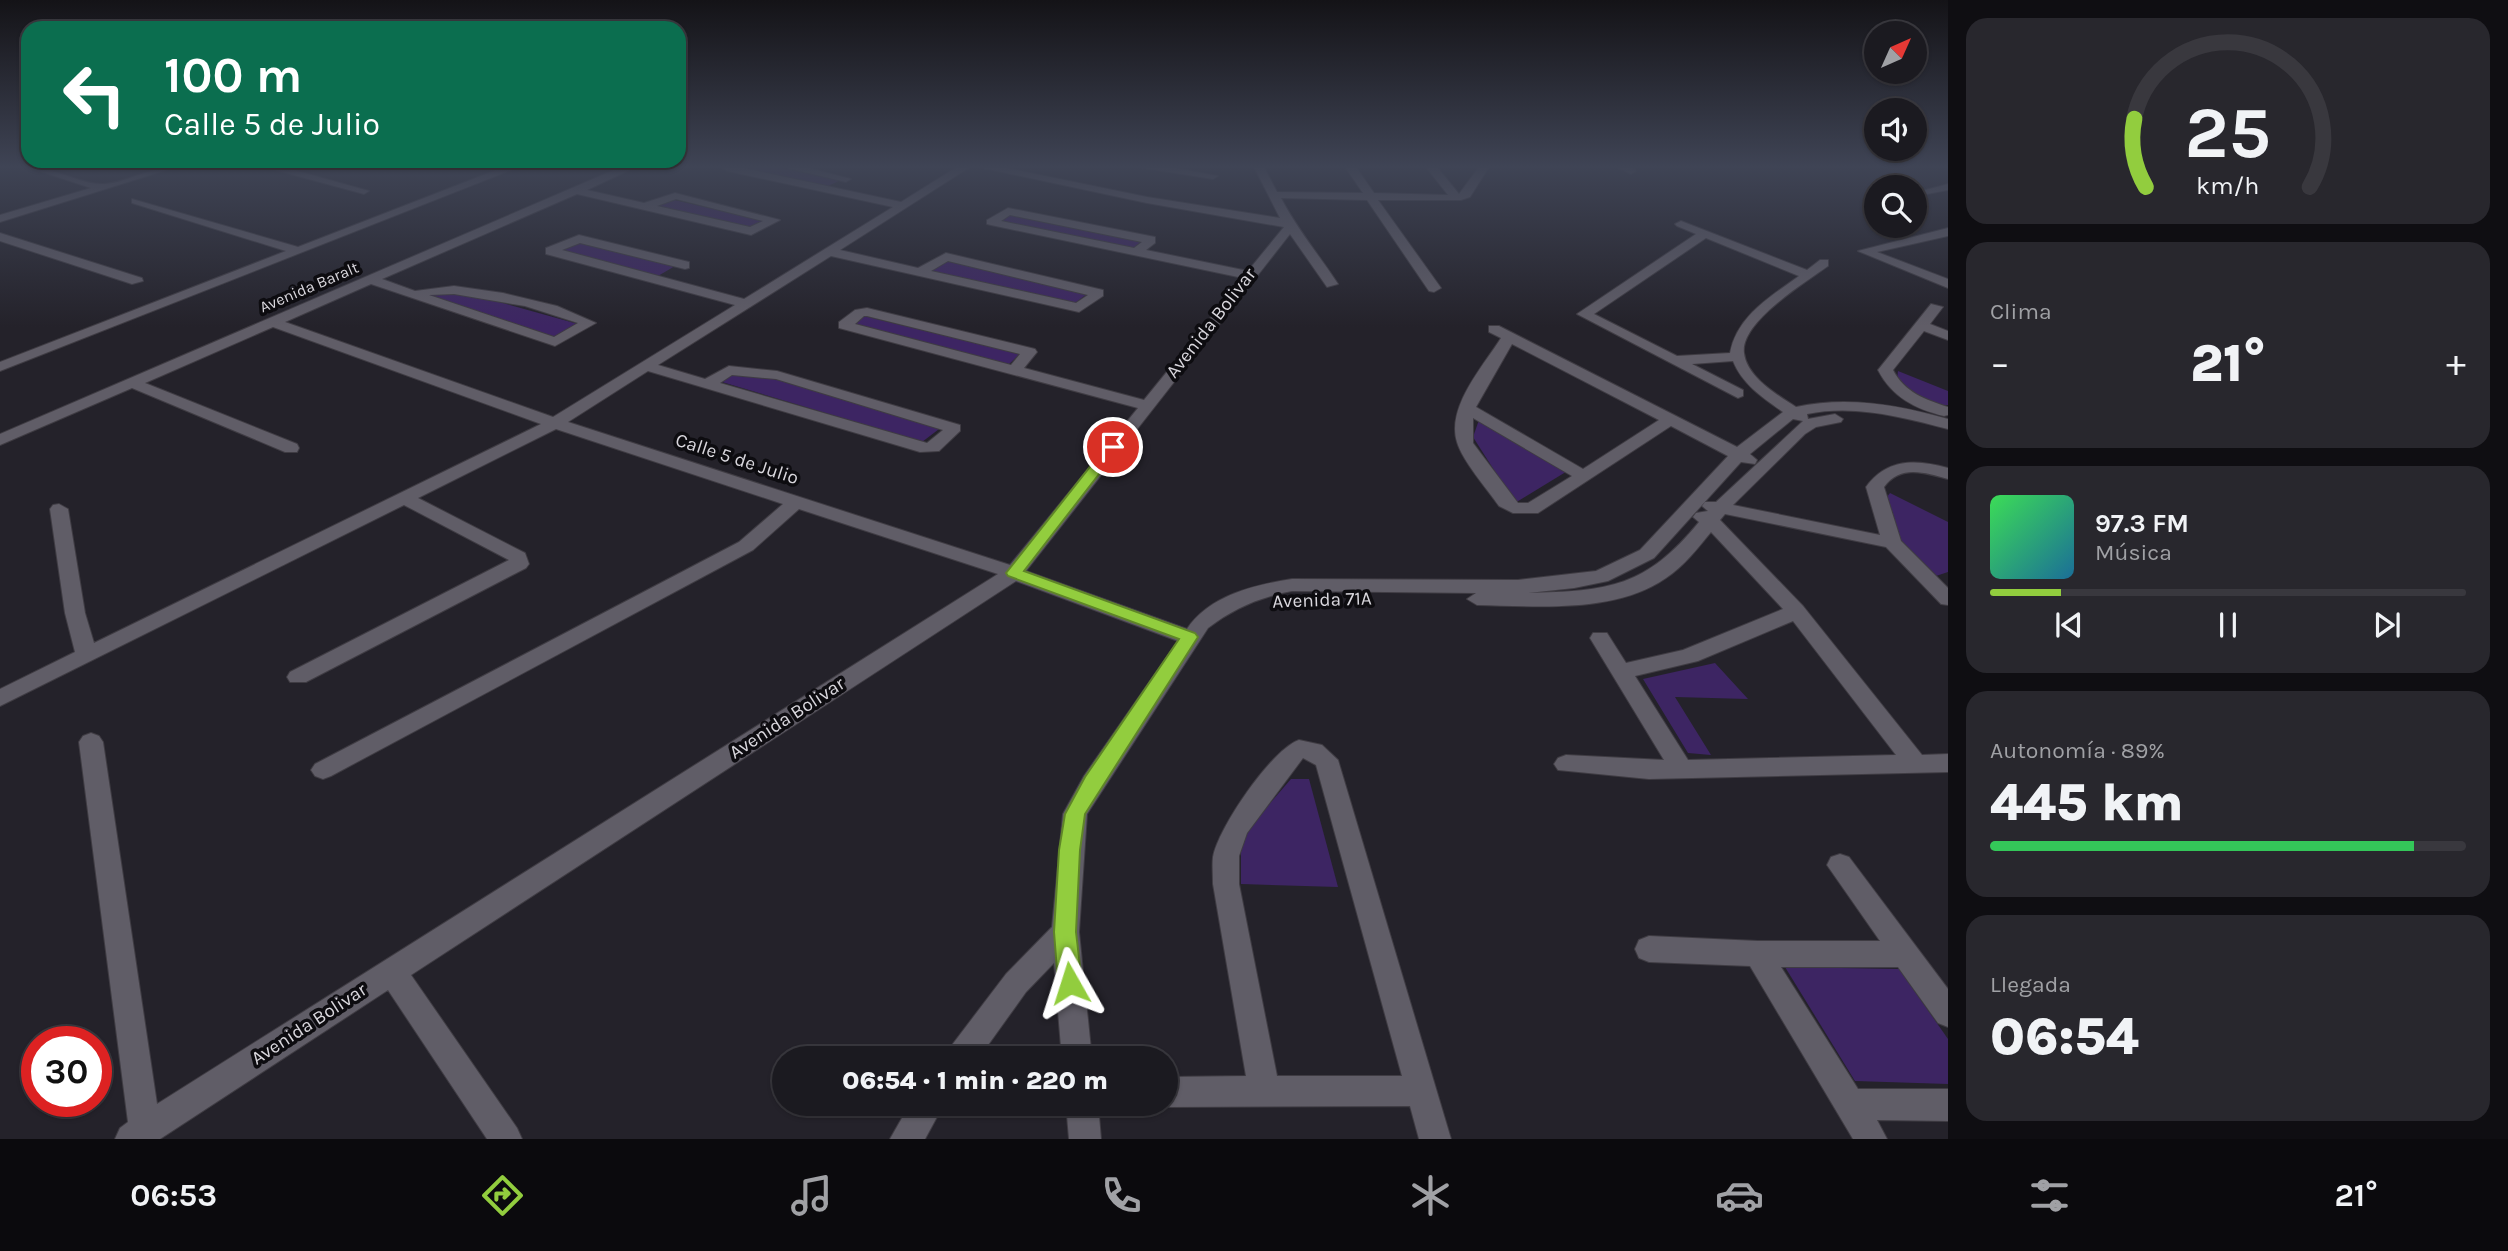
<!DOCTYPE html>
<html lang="es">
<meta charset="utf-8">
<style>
body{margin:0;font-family:Karla,sans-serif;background:#28272d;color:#f1f3f6;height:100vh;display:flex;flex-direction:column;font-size:26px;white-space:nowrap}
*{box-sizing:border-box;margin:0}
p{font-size:23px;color:#a0a1a5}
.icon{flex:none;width:38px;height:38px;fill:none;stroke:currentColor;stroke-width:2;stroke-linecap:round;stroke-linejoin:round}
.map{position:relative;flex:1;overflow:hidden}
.drawer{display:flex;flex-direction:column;gap:18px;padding:18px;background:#0f0e12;width:560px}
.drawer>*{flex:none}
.guide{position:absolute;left:21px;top:21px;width:665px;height:147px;border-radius:21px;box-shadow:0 2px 5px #0004,0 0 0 2px #39383e;background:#0b6e4f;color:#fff;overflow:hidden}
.needle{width:46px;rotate:45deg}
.buttons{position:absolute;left:1864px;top:21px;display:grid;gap:14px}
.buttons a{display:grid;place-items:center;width:63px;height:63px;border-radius:50%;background:#1b1a20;box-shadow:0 2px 5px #0004,0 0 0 2px #39383e;font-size:35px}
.speed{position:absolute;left:21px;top:1026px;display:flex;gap:14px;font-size:35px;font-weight:700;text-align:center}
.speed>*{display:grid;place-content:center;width:91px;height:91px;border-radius:50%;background:#1b1a20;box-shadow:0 2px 5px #0004,0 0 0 2px #39383e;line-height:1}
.speed .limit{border:10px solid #d22;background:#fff;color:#111}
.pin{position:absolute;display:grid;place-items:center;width:60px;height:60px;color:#fff;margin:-30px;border:4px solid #fff;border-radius:50%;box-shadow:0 2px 7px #0007}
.me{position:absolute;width:77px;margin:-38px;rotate:354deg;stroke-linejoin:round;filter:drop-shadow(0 0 5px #0008)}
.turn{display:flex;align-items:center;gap:24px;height:147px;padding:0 28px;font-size:32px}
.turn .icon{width:91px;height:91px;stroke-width:2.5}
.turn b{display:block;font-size:49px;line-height:60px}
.big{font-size:52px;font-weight:800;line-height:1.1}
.drawer .widget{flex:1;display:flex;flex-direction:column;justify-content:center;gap:10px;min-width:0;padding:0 24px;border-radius:21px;background:#28272d}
.drawer .dial{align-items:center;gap:0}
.dial svg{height:182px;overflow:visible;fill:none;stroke:#39383e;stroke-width:7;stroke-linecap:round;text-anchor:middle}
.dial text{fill:#f1f3f6;stroke:none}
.song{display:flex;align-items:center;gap:21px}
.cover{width:84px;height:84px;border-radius:10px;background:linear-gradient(135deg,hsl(130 70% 55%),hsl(200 70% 35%))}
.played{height:7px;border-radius:4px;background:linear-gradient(90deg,#92cd3e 15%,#39383e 15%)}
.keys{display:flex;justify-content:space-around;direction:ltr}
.heat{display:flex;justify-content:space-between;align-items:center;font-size:38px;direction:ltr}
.charge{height:10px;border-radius:5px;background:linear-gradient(90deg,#34c759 89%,#39383e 0)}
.trip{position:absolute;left:772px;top:1046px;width:406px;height:70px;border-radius:35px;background:#1b1a20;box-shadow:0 2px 5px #0004,0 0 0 2px #39383e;font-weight:800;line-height:70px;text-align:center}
.tab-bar{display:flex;height:112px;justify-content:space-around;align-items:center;background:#0b0a0d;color:#a0a1a5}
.tab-bar .icon{width:49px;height:49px}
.tab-bar .current{color:#92cd3e}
.tab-bar b{font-size:32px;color:#f1f3f6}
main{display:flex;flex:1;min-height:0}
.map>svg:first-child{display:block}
.green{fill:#3d2563}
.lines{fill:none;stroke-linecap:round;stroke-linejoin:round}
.street-casing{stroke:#3f3c43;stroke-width:2}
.street{fill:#605d67;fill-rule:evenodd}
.route{fill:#92cd3e;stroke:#5f8528;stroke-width:2}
.labels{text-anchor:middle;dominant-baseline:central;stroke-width:7;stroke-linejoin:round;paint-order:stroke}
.far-street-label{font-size:16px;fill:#d9d7dd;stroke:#0d0c10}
.street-label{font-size:19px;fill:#d9d7dd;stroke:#0d0c10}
</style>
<main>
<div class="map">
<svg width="1948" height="1139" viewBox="0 0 1948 1139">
<rect width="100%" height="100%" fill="#24222a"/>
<g class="green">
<path d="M 776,167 L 841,180 L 826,187 L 735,168 Z"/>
<path d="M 670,199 L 766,221 L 752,228 L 653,206 Z"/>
<path d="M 1009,215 L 1142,241 L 1132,249 L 999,221 Z"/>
<path d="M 578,242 L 675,266 L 658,276 L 560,250 Z"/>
<path d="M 946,261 L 1087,294 L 1075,303 L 931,271 Z"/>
<path d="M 434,292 L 485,298 L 578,324 L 555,337 L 428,295 Z"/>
<path d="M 864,316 L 1020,354 L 1007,366 L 854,325 Z"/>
<path d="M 1898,371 L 1948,391 L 1948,405 C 1926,406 1913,392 1897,379 Z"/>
<path d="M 735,373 L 769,375 L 943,426 L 922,442 L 722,382 Z"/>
<path d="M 1479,420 L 1569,470 L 1515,503 L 1473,437 Z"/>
<path d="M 1890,493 L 1948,522 L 1948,572 L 1933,577 L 1906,554 L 1883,502 Z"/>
<path d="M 1715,663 L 1748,699 L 1675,697 L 1711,755 L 1688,753 L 1643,679 Z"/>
<path d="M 1291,779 L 1309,779 L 1338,887 L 1241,884 L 1241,837 Z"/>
<path d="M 1785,967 L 1899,969 L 1948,1039 L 1948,1084 L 1855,1081 Z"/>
</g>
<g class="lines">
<defs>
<g id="street">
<path d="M 27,167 C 55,167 78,184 102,184 C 121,185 149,167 176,167 L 0,222 L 0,215 L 91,188 Z"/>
<path d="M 264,167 L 283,167 L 369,191 L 364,194 Z"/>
<path d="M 504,167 L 519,167 L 0,371 L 0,362 L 286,251 L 132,203 L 132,199 L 298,247 Z"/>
<path d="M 621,167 L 636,167 L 587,190 L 644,203 L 675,193 L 780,220 L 751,235 L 577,194 L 382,279 L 415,291 L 454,286 L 503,293 L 557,306 L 596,323 L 555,346 L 371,284 L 285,322 L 553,417 L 735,305 L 546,254 L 546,248 L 579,235 L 689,262 L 689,268 L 685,269 L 580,243 L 562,250 L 744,299 L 893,207 L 727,171 L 722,167 L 739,167 L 901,202 L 957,167 L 970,167 L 840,250 L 918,268 L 946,253 L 1103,290 L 1103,296 L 1079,312 L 831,256 L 658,365 L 705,379 L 729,366 L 777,371 L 960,425 L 960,431 L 939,451 L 920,452 L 648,371 L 568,422 L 1010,565 L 1138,408 L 839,328 L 839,322 L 855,310 L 867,308 L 1035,349 L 1037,352 L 1024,368 L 1144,400 L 1243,278 L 991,225 L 987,224 L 987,220 L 1008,208 L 1155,237 L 1155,243 L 1146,250 L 1248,271 L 1284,227 L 1147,203 L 978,167 L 1001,167 L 1147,197 L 1280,218 L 1254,167 L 1264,167 L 1277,192 L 1363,193 L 1345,167 L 1356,167 L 1374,193 L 1448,195 L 1426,167 L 1437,167 L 1459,194 L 1479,167 L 1489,167 L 1470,197 L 1461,200 L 1378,200 L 1441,288 L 1434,292 L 1429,291 L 1367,200 L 1281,198 C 1297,229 1319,255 1338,284 L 1327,287 L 1290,234 L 1026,571 L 1187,629 C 1210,595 1255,585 1292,579 L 1518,580 L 1596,571 L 1640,550 L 1728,456 L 1671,426 L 1538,513 L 1513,513 L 1499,506 C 1487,489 1462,460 1457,442 C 1446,407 1484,365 1501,338 L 1489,332 L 1489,326 L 1499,326 L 1737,447 L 1783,412 C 1763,398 1742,384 1733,361 L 1692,364 L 1743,390 L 1743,396 L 1738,398 L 1577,314 L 1696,234 L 1677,226 L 1675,224 L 1681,221 L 1807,270 L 1820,260 L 1828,260 L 1828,266 C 1806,282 1740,322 1744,353 C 1747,378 1778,395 1796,407 C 1848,396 1898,405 1948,419 L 1948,429 C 1902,417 1854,404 1807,414 L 1808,419 L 1835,414 L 1843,419 L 1841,422 L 1816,427 L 1805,434 L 1733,505 L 1880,535 L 1866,487 C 1887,458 1916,459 1948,468 L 1948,479 C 1925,473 1901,464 1884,487 L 1901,541 L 1948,588 L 1948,605 L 1941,604 L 1886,547 L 1725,514 L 1720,520 L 1803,606 L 1922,755 L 1948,754 L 1948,772 L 1649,779 L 1558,770 L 1554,764 L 1558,758 L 1566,755 L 1664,760 L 1590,638 L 1593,633 L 1607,633 L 1626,663 L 1683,650 L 1783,609 L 1711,532 C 1698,548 1684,566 1666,578 C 1615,614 1536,606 1477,605 L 1467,599 L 1476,593 L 1292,591 C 1260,597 1234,608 1208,628 L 1087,814 L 1079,932 L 1092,1059 L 1062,1059 L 1054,963 L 1026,992 L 978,1059 L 945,1059 L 949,1049 L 1006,974 L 1052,927 L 1063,814 L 1084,776 L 1178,641 L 1016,581 L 411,975 L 517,1128 L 522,1139 L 487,1139 L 388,990 L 160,1139 L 115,1139 L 120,1128 L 128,1122 L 79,742 L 83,736 L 91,733 L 99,736 L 103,742 L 157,1104 L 998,574 L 799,509 L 753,550 L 331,776 L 323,779 L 315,776 L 311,770 L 315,764 L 739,542 L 783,504 L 556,429 L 418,498 L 525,553 L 529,564 L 526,568 L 306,682 L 290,682 L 287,677 L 290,672 L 509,560 L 404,505 L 0,706 L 0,689 L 75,652 L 65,613 L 50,509 L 53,505 L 59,504 L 68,509 L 85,613 L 94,643 L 541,424 L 273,327 L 145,383 L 297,444 L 299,448 L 297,452 L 285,452 L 132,388 L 0,445 L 0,434 ZM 676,199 L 763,221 L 750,227 L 657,206 ZM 1010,215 L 1142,242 L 1134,248 L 1001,221 ZM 1706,238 L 1799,276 C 1770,297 1737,316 1730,353 L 1677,356 L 1594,314 ZM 948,261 L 1088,295 L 1076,303 L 931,271 ZM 454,294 L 525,306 L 578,323 L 554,337 L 429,295 ZM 864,316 L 867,316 L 1020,354 L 1011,365 L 855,324 ZM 1512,344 L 1659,420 L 1583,469 L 1476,407 ZM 732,375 L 776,379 L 943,430 L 927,443 L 720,383 ZM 1473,418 L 1572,476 L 1528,503 L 1518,503 L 1473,443 ZM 1793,419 L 1803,421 L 1716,502 L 1705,502 L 1702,506 L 1708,511 L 1696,513 L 1693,517 L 1699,522 C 1646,587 1609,591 1528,593 L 1574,588 L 1608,581 L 1654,558 L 1741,462 L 1755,464 L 1757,460 L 1750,454 ZM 1793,621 L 1896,755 L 1688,760 L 1635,676 L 1698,661 Z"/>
<path d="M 783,167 L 805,167 L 851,179 L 846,182 Z"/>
<path d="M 1137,167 L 1170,167 L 1218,176 L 1213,179 Z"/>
<path d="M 1617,167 L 1632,167 L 1636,171 L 1631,174 Z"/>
<path d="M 1948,184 L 1948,190 L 1927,194 L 1922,191 Z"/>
<path d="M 1948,228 L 1948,236 L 1877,252 L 1948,279 L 1948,288 L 1858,251 Z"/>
<path d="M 0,233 L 142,278 L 143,281 L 132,284 L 0,241 Z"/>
<path d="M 1931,304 L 1943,307 L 1930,324 L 1948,331 L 1948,340 L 1924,331 L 1893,370 C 1904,392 1926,400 1948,407 L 1948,415 L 1944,416 C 1915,409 1892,397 1878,370 Z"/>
<path d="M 1299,740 L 1322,745 L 1338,760 L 1451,1139 L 1419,1139 L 1410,1106 L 1166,1107 L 1158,1104 L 1166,1104 L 1166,1077 L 1246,1076 L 1213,884 C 1213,875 1212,865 1213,857 C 1218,828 1272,749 1299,740 ZM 1303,758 L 1316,765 L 1402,1076 L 1277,1076 L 1239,884 L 1239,856 L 1247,833 Z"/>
<path d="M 1840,854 L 1849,857 L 1948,989 L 1948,1027 L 1938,1023 L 1898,967 L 1781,967 L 1858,1089 L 1948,1089 L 1948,1121 L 1877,1120 L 1887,1139 L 1853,1139 L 1750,966 L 1649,962 L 1639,958 L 1635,949 L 1639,940 L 1649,936 L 1758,941 L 1880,941 L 1827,865 L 1831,857 Z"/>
<path d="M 910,1104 L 944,1104 L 925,1139 L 890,1139 Z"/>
<path d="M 1066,1104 L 1098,1104 L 1101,1139 L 1069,1139 Z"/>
</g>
</defs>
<use href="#street" class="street-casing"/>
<use href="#street" class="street"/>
</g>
<linearGradient id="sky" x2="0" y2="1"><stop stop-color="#141317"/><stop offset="0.51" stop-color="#3f4455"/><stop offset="1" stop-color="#3f4455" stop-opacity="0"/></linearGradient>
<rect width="1948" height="327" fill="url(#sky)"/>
<path class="route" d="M 1108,444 L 1120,447 L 1024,571 L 1195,633 L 1198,637 L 1085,814 L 1080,850 L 1076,932 L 1082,983 L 1078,990 L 1070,994 L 1062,990 L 1058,983 L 1054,932 L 1059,850 L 1065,814 L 1085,777 L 1179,639 L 1008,576 L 1006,573 Z"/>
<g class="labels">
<g class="far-street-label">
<text transform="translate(309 287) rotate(-23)">Avenida Baralt</text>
</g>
<g class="street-label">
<text transform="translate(1211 323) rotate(-52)">Avenida Bolivar</text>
<text transform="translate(737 459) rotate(18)">Calle 5 de Julio</text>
<text transform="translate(1322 600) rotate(-2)">Avenida 71A</text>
<text transform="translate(787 718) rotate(-33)">Avenida Bolivar</text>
<text transform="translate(309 1024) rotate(-33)">Avenida Bolivar</text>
</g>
</g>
</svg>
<div class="buttons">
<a><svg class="needle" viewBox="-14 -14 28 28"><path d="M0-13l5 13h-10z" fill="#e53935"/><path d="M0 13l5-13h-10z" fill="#a0a1a5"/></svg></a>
<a><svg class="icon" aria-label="sound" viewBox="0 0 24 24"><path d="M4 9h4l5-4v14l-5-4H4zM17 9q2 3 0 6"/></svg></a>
<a><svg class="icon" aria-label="search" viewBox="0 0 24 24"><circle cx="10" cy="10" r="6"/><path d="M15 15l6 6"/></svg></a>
</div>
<div class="speed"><div class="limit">30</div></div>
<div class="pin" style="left:1113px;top:447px;background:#d93025"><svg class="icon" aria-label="arrive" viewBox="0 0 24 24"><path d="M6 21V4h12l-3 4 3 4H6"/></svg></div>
<svg class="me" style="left:1070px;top:983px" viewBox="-20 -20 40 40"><path d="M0-17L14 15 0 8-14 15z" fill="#92cd3e" stroke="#fff" stroke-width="4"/></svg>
<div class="trip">06:54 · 1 min · 220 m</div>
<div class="guide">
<div class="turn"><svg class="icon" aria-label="left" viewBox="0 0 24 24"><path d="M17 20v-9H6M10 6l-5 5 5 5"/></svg><div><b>100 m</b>Calle 5 de Julio</div></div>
</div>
</div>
<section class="drawer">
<div class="widget dial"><svg viewBox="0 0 100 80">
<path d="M14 69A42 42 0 1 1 86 69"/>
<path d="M14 69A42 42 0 0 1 9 39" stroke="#92cd3e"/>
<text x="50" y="56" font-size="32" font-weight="700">25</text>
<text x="50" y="72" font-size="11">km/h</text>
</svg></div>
<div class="widget"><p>Clima</p>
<div class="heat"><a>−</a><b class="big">21°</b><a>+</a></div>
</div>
<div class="widget">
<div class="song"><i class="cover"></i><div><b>97.3 FM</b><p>Música</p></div></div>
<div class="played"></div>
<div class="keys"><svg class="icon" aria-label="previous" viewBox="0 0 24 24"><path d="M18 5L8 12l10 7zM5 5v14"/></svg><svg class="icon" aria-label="pause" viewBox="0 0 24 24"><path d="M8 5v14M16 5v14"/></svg><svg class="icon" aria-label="next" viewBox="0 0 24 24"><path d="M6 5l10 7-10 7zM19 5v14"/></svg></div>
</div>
<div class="widget"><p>Autonomía · 89%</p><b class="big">445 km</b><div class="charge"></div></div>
<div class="widget"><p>Llegada</p><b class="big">06:54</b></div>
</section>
</main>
<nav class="tab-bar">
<b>06:53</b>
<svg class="icon current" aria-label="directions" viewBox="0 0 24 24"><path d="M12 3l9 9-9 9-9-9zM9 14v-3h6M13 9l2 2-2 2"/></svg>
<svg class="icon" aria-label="music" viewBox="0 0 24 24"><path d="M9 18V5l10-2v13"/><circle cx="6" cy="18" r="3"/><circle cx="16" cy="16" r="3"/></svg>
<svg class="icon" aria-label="phone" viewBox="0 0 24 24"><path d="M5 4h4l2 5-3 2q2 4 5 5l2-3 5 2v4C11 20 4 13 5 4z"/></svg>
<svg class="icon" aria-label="climate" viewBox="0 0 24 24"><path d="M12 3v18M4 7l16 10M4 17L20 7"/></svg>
<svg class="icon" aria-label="car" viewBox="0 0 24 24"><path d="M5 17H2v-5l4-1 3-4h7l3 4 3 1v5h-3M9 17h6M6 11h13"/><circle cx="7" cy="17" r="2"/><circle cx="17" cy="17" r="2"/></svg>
<svg class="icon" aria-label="filters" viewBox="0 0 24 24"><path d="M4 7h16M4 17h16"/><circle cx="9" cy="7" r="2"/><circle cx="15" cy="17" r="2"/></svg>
<b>21°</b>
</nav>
